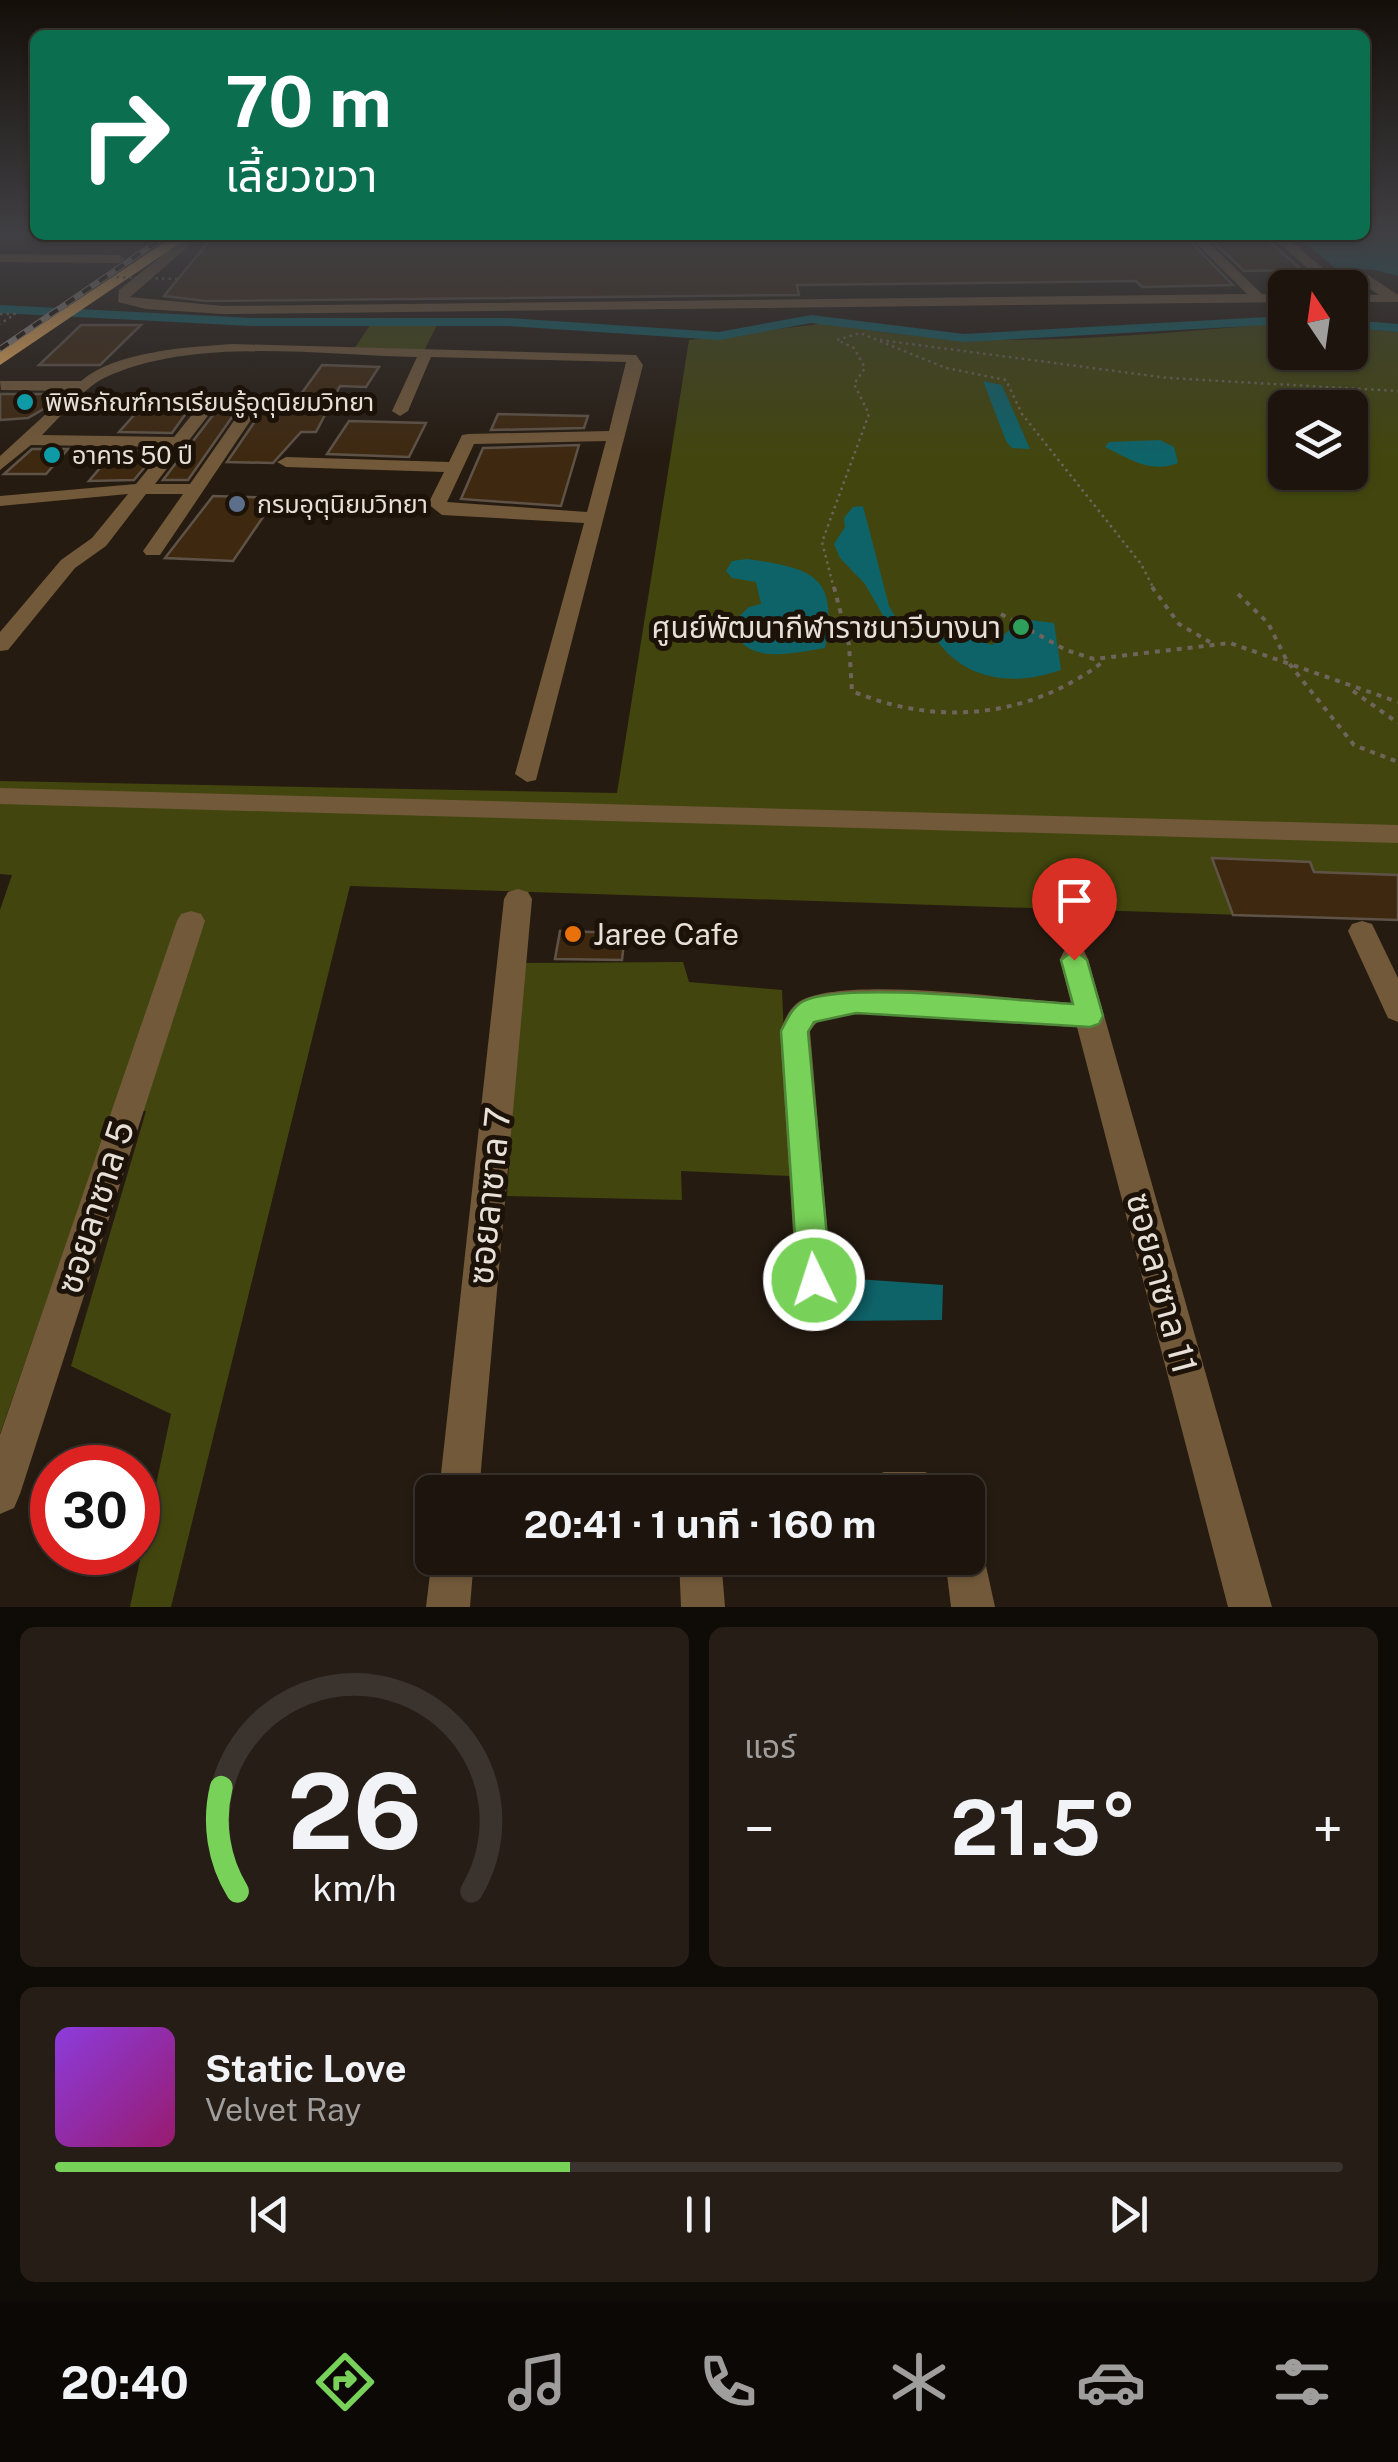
<!DOCTYPE html>
<html lang="th">
<meta charset="utf-8">
<style>
body{margin:0;font-family:"Public Sans","Noto Sans Thai",sans-serif;background:#251d16;color:#f1f3f6;height:100vh;display:flex;flex-direction:column;font-size:38px;white-space:nowrap}
*{box-sizing:border-box;margin:0}
p{font-size:32px;color:#a09e9d}
.icon{flex:none;width:55px;height:55px;fill:none;stroke:currentColor;stroke-width:2;stroke-linecap:round;stroke-linejoin:round}
.map{position:relative;height:1607px;overflow:hidden}
.drawer{display:flex;flex-direction:column;gap:20px;padding:20px;background:#0f0b07;flex:1}
.drawer>*{flex:none}
.top-card{position:absolute;left:30px;top:30px;width:1340px;height:210px;border-radius:15px;box-shadow:0 2px 8px #0004,0 0 0 2px #3a332e;background:#0b6e4f;color:#fff;overflow:hidden}
.needle{width:65px;rotate:347deg}
.controls{position:absolute;left:1268px;top:270px;display:grid;gap:20px}
.controls a{display:grid;place-items:center;width:100px;height:100px;border-radius:15px;background:#1c140d;box-shadow:0 2px 8px #0004,0 0 0 2px #3a332e;font-size:50px}
.speed{position:absolute;left:30px;top:1445px;display:flex;gap:20px;font-size:50px;font-weight:700;text-align:center}
.speed>*{display:grid;place-content:center;width:130px;height:130px;border-radius:50%;background:#1c140d;box-shadow:0 2px 8px #0004,0 0 0 2px #3a332e;line-height:1}
.speed .limit{border:15px solid #d22;background:#fff;color:#111}
.pin{position:absolute;display:grid;place-items:center;width:85px;height:85px;color:#fff;margin:-102px -42px;border-radius:50% 50% 50% 0;rotate:-45deg;box-shadow:0 0 10px #0007}
.pin .icon{rotate:45deg}
.me{position:absolute;width:110px;margin:-55px;rotate:356deg;stroke-linejoin:round;filter:drop-shadow(0 0 8px #0008)}
.turn{display:flex;align-items:center;gap:35px;height:210px;padding:0 30px;font-size:45px}
.turn .icon{width:130px;height:130px;stroke-width:2.5}
.turn b{display:block;font-size:70px;line-height:85px}
.big{font-size:75px;font-weight:700;line-height:1.1}
.drawer .widget{flex:1;display:flex;flex-direction:column;justify-content:center;gap:15px;min-width:0;padding:0 35px;border-radius:15px;background:#251d16}
.drawer .dial{align-items:center;gap:0}
.dial svg{height:260px;overflow:visible;fill:none;stroke:#3a332e;stroke-width:7;stroke-linecap:round;text-anchor:middle}
.dial text{fill:#f1f3f6;stroke:none}
.song{display:flex;align-items:center;gap:30px}
.cover{width:120px;height:120px;border-radius:15px;background:linear-gradient(135deg,hsl(270 70% 55%),hsl(320 70% 35%))}
.played{height:10px;border-radius:5px;background:linear-gradient(90deg,#78d158 40%,#3a332e 40%)}
.keys{display:flex;justify-content:space-around;direction:ltr}
.heat{display:flex;justify-content:space-between;align-items:center;font-size:55px;direction:ltr}
.drawer .tiles{flex:1;display:grid;gap:20px;grid-template-columns:1fr 1fr}
.widget:last-child{grid-column:span 2}
.trip{position:absolute;left:415px;top:1475px;width:570px;height:100px;border-radius:15px;background:#1c140d;box-shadow:0 2px 8px #0004,0 0 0 2px #3a332e;font-weight:700;line-height:100px;text-align:center}
.tab-bar{display:flex;height:160px;justify-content:space-around;align-items:center;background:#0b0805;color:#a09e9d}
.tab-bar .icon{width:70px;height:70px}
.tab-bar .active{color:#78d158}
.tab-bar b{font-size:45px;color:#f1f3f6}
.map>svg:first-child{display:block}
.green{fill:#42460e;fill-rule:evenodd}
.water{fill:#0e6369}
.lines{fill:none;stroke-linecap:round;stroke-linejoin:round}
.canal{fill:#0e6369;fill-rule:evenodd}
.building{fill:#3e2810;stroke:#5f5347;stroke-width:2.5}
.path-far1{stroke:#6d645b;stroke-width:2.5;stroke-dasharray:2.5 4;stroke-linecap:butt}
.path{stroke:#6d645b;stroke-width:4;stroke-dasharray:5 6;stroke-linecap:butt}
.minor{fill:#72593a;fill-rule:evenodd}
.highway{fill:#eaab59;fill-rule:evenodd}
.rail-casing{stroke:#8f877f;stroke-width:6}
.rail{stroke:#1c1208;stroke-width:4;stroke-dasharray:10;stroke-linecap:butt}
.path-bridge{stroke:#6d645b;stroke-width:2.5;stroke-dasharray:2.5 4;stroke-linecap:butt}
.route{fill:#78d158;stroke:#4e8839;stroke-width:2.5}
.culture-dot{fill:#0f9aa8;stroke:#1c1208;stroke-width:4}
.service-dot{fill:#5c6f8a;stroke:#1c1208;stroke-width:4}
.leisure-dot{fill:#2e9e5b;stroke:#1c1208;stroke-width:4}
.food-dot{fill:#e8710a;stroke:#1c1208;stroke-width:4}
.labels{text-anchor:middle;dominant-baseline:central;stroke-width:10;stroke-linejoin:round;paint-order:stroke}
.far-poi-label{font-size:25px;fill:#e7e0d9;stroke:#1c1208;text-anchor:start}
.poi-label{font-size:30px;fill:#e7e0d9;stroke:#1c1208;text-anchor:end}
.near-street-label{font-size:35px;fill:#e7e0d9;stroke:#1c1208}
</style>
<div class="map">
<svg width="1398" height="1607" viewBox="0 0 1398 1607">
<rect width="100%" height="100%" fill="#251b11"/>
<g class="green">
<path d="M 827,323 C 980,353 1131,336 1285,323 L 1285,352 L 1350,352 L 1350,328 L 1398,332 L 1398,920 L 350,886 L 171,1607 L 130,1607 L 171,1414 L 71,1366 L 146,1111 L 114,1107 L 0,1434 L 0,910 L 12,875 L 0,874 L 0,781 L 617,793 L 689,340 ZM 1285,408 L 1350,408 L 1350,472 L 1285,472 Z"/>
<path d="M 371,324 L 437,325 L 424,351 L 354,349 Z"/>
<path d="M 683,962 L 689,982 L 782,990 L 790,1176 L 681,1171 L 682,1200 L 507,1196 L 522,963 Z"/>
</g>
<g class="water">
<path d="M 1398,233 L 1398,276 L 1375,270 L 1335,268 L 1295,235 Z"/>
<path d="M 983,381 L 1002,385 L 1030,449 L 1012,448 L 1006,441 Z"/>
<path d="M 1160,440 L 1174,447 L 1178,463 C 1150,474 1130,459 1105,447 L 1109,442 Z"/>
<path d="M 863,506 L 889,606 L 910,643 L 896,638 L 865,584 L 840,558 L 834,544 L 845,527 L 844,518 L 853,507 Z"/>
<path d="M 747,559 C 812,568 839,575 825,648 C 791,653 744,667 731,624 L 749,607 L 761,604 L 756,582 L 732,578 L 726,571 L 732,561 Z"/>
<path d="M 1022,619 L 1054,623 L 1061,670 C 1015,686 968,682 937,641 L 955,632 L 992,645 Z"/>
<path d="M 828,1277 L 943,1285 L 942,1320 L 834,1321 Z"/>
</g>
<g class="lines">
<g class="canal">
<path d="M 0,305 L 252,318 L 507,318 L 719,332 L 811,315 L 964,334 L 1285,316 L 1285,324 L 964,342 L 811,323 L 719,340 L 507,326 L 252,326 L 0,313 Z"/>
<path d="M 1350,320 L 1398,324 L 1398,332 L 1350,328 Z"/>
</g>
</g>
<g class="building">
<path d="M 214,235 L 1184,235 L 1233,285 L 1142,287 L 1136,281 L 797,285 L 799,295 L 206,301 L 164,296 Z"/>
<path d="M 1206,235 L 1262,235 L 1302,270 L 1244,271 Z"/>
<path d="M 81,325 L 141,325 L 100,365 L 39,365 Z"/>
<path d="M 322,365 L 379,367 L 366,387 L 340,386 L 316,432 L 301,432 L 273,463 L 227,462 L 264,408 L 291,408 Z"/>
<path d="M 0,394 L 49,394 L 54,396 L 47,407 L 28,418 L 0,420 Z"/>
<path d="M 194,402 L 172,433 L 119,432 L 144,404 Z"/>
<path d="M 223,402 L 242,403 L 188,480 L 163,480 Z"/>
<path d="M 498,414 L 588,416 L 584,428 L 491,430 Z"/>
<path d="M 349,421 L 388,422 L 426,423 L 409,457 L 327,454 Z"/>
<path d="M 579,445 L 561,506 L 461,499 L 483,448 Z"/>
<path d="M 32,449 L 68,449 L 46,474 L 4,474 Z"/>
<path d="M 104,450 L 158,451 L 134,480 L 89,481 L 106,461 L 94,461 Z"/>
<path d="M 213,496 L 276,498 L 233,561 L 165,558 Z"/>
<path d="M 1212,858 L 1310,862 L 1314,872 L 1398,875 L 1398,920 L 1233,915 Z"/>
<path d="M 560,931 L 625,933 L 622,960 L 555,959 Z"/>
</g>
<g class="lines">
<g class="path-far1">
<path d="M 0,314 L 15,314 L 0,324"/>
<path d="M 880,340 L 1168,378 L 1398,391"/>
<path d="M 834,589 L 822,542 L 869,414 L 854,384 L 865,368 L 854,348 L 837,340 L 860,333 L 946,368 L 1006,380 L 1022,414 L 1141,564 L 1154,589"/>
</g>
<g class="path">
<path d="M 834,587 L 849,645 L 852,691 C 937,727 1030,718 1104,661"/>
<path d="M 1152,587 L 1179,624 L 1210,642"/>
<path d="M 1238,594 L 1268,623 L 1287,661 L 1354,745 L 1398,762"/>
<path d="M 1001,614 L 1066,650 L 1094,659 L 1230,643 L 1398,702"/>
<path d="M 1353,691 L 1398,723"/>
</g>
<g class="minor">
<path d="M 180,235 L 198,238 L 130,297 L 223,306 L 1247,294 L 1188,235 L 1201,235 L 1262,294 L 1285,294 L 1285,302 L 223,314 L 146,309 L 118,302 L 119,290 L 183,239 Z"/>
<path d="M 1270,235 L 1283,235 L 1323,268 L 1362,271 L 1398,295 L 1398,302 L 1350,302 L 1350,294 L 1379,295 L 1354,278 L 1315,275 Z"/>
<path d="M 0,254 L 119,255 L 125,259 L 119,263 L 0,262 Z"/>
<path d="M 233,344 L 636,355 L 643,365 L 536,780 L 527,782 L 515,774 L 584,523 L 442,515 L 428,504 L 444,472 L 286,467 L 277,462 L 286,457 L 449,462 L 462,435 L 468,434 L 609,431 L 626,362 L 431,357 L 408,411 L 400,416 L 392,411 L 417,357 C 321,355 193,336 104,378 C 82,389 60,418 42,435 L 174,437 L 207,396 L 221,399 L 155,484 L 190,484 L 251,396 L 265,399 L 160,555 L 146,555 L 143,551 L 183,494 L 146,494 L 106,546 L 75,568 L 8,650 L 0,651 L 0,632 L 61,560 L 92,538 L 128,494 L 0,506 L 0,496 L 136,484 L 166,447 L 31,445 L 0,470 L 0,456 L 71,391 L 1,390 L 0,381 L 81,381 C 115,351 189,347 233,344 ZM 606,441 L 587,512 L 447,502 L 474,444 Z"/>
<path d="M 0,788 L 1398,825 L 1398,843 L 0,804 Z"/>
<path d="M 518,889 L 528,892 L 532,899 L 479,1492 L 439,1492 L 504,899 L 508,892 Z"/>
<path d="M 191,911 L 201,914 L 205,921 L 20,1494 L 14,1508 L 0,1514 L 0,1435 L 177,921 L 181,914 Z"/>
<path d="M 1362,921 L 1372,924 L 1398,978 L 1398,1022 L 1388,1018 L 1348,931 L 1352,924 Z"/>
<path d="M 1074,948 L 1084,951 L 1088,959 L 1272,1607 L 1228,1607 L 1077,1027 L 866,1014 C 845,1015 822,1011 810,1031 L 834,1310 L 829,1323 L 816,1328 L 803,1323 L 798,1310 L 780,1031 C 785,1019 790,1006 802,1000 C 851,976 1011,999 1071,1003 L 1060,959 L 1064,951 Z"/>
<path d="M 884,1472 L 925,1472 L 939,1478 L 945,1492 L 864,1492 L 870,1478 Z"/>
<path d="M 968,1538 L 981,1543 L 995,1607 L 951,1607 L 945,1558 L 968,1558 Z"/>
<path d="M 432,1557 L 474,1558 L 470,1607 L 426,1607 Z"/>
<path d="M 679,1558 L 721,1558 L 725,1607 L 681,1607 Z"/>
</g>
<path class="highway" d="M 175,235 L 192,235 L 0,365 L 0,352 Z"/>
<defs>
<path id="rail" d="M 0,349 L 167,235"/>
</defs>
<use href="#rail" class="rail-casing"/>
<use href="#rail" class="rail"/>
<path class="path-bridge" d="M 110,277 L 178,279"/>
</g>
<linearGradient id="sky" x2="0" y2="1"><stop stop-color="#140f09"/><stop offset="0.51" stop-color="#403f43"/><stop offset="1" stop-color="#403f43" stop-opacity="0"/></linearGradient>
<rect width="1398" height="458" fill="url(#sky)"/>
<path class="route" d="M 1074,950 L 1087,960 L 1103,1016 L 1099,1024 L 1090,1027 L 856,1013 L 814,1022 L 808,1032 L 831,1280 L 826,1291 L 814,1295 L 803,1291 L 798,1280 L 781,1031 C 787,1020 792,1007 804,1001 C 845,981 1018,1001 1073,1004 L 1061,960 Z"/>
<g class="culture-dot">
<circle cx="25" cy="402" r="10"/>
<circle cx="52" cy="455" r="10"/>
</g>
<circle class="service-dot" cx="237" cy="504" r="10"/>
<circle class="leisure-dot" cx="1021" cy="627" r="10"/>
<circle class="food-dot" cx="573" cy="934" r="10"/>
<g class="labels">
<g class="far-poi-label">
<text x="45" y="402">พิพิธภัณฑ์การเรียนรู้อุตุนิยมวิทยา</text>
<text x="72" y="455">อาคาร 50 ปี</text>
<text x="257" y="504">กรมอุตุนิยมวิทยา</text>
</g>
<g class="poi-label">
<text x="1001" y="627">ศูนย์พัฒนากีฬาราชนาวีบางนา</text>
<text x="593" y="934" text-anchor="start">Jaree Cafe</text>
</g>
<g class="near-street-label">
<text transform="translate(489 1196) rotate(-84)">ซอยลาซาล 7</text>
<text transform="translate(95 1207) rotate(-72)">ซอยลาซาล 5</text>
<text transform="translate(1162 1283) rotate(75)">ซอยลาซาล 11</text>
</g>
</g>
</svg>
<div class="controls">
<a><svg class="needle" viewBox="-14 -14 28 28"><path d="M0-13l5 13h-10z" fill="#e53935"/><path d="M0 13l5-13h-10z" fill="#a09e9d"/></svg></a>
<a><svg class="icon" aria-label="layers" viewBox="0 0 24 24"><path d="M12 4l9 5-9 5-9-5zM3 14l9 5 9-5"/></svg></a>
</div>
<div class="speed"><div class="limit">30</div></div>
<div class="pin" style="left:1074px;top:960px;background:#d93025"><svg class="icon" aria-label="arrive" viewBox="0 0 24 24"><path d="M6 21V4h12l-3 4 3 4H6"/></svg></div>
<svg class="me" style="left:814px;top:1280px" viewBox="-20 -20 40 40"><circle r="17" fill="#78d158" stroke="#fff" stroke-width="3"/><path d="M0-11L8 9 0 5-8 9z" fill="#fff"/></svg>
<div class="trip">20:41 · 1 นาที · 160 m</div>
<div class="top-card">
<div class="turn"><svg class="icon" aria-label="right" viewBox="0 0 24 24"><path d="M7 20v-9h11M14 6l5 5-5 5"/></svg><div><b>70 m</b>เลี้ยวขวา</div></div>
</div>
</div>
<section class="drawer">
<div class="tiles">
<div class="widget dial"><svg viewBox="0 0 100 80">
<path d="M14 69A42 42 0 1 1 86 69"/>
<path d="M14 69A42 42 0 0 1 9 37" stroke="#78d158"/>
<text x="50" y="56" font-size="32" font-weight="700">26</text>
<text x="50" y="72" font-size="11">km/h</text>
</svg></div>
<div class="widget"><p>แอร์</p>
<div class="heat"><a>−</a><b class="big">21.5°</b><a>+</a></div>
</div>
<div class="widget">
<div class="song"><i class="cover"></i><div><b>Static Love</b><p>Velvet Ray</p></div></div>
<div class="played"></div>
<div class="keys"><svg class="icon" aria-label="previous" viewBox="0 0 24 24"><path d="M18 5L8 12l10 7zM5 5v14"/></svg><svg class="icon" aria-label="pause" viewBox="0 0 24 24"><path d="M8 5v14M16 5v14"/></svg><svg class="icon" aria-label="next" viewBox="0 0 24 24"><path d="M6 5l10 7-10 7zM19 5v14"/></svg></div>
</div>
</div>
</section>
<nav class="tab-bar">
<b>20:40</b>
<svg class="icon active" aria-label="directions" viewBox="0 0 24 24"><path d="M12 3l9 9-9 9-9-9zM9 14v-3h6M13 9l2 2-2 2"/></svg>
<svg class="icon" aria-label="music" viewBox="0 0 24 24"><path d="M9 18V5l10-2v13"/><circle cx="6" cy="18" r="3"/><circle cx="16" cy="16" r="3"/></svg>
<svg class="icon" aria-label="phone" viewBox="0 0 24 24"><path d="M5 4h4l2 5-3 2q2 4 5 5l2-3 5 2v4C11 20 4 13 5 4z"/></svg>
<svg class="icon" aria-label="climate" viewBox="0 0 24 24"><path d="M12 3v18M4 7l16 10M4 17L20 7"/></svg>
<svg class="icon" aria-label="car" viewBox="0 0 24 24"><path d="M5 17H2v-5l4-1 3-4h7l3 4 3 1v5h-3M9 17h6M6 11h13"/><circle cx="7" cy="17" r="2"/><circle cx="17" cy="17" r="2"/></svg>
<svg class="icon" aria-label="filters" viewBox="0 0 24 24"><path d="M4 7h16M4 17h16"/><circle cx="9" cy="7" r="2"/><circle cx="15" cy="17" r="2"/></svg>
</nav>
